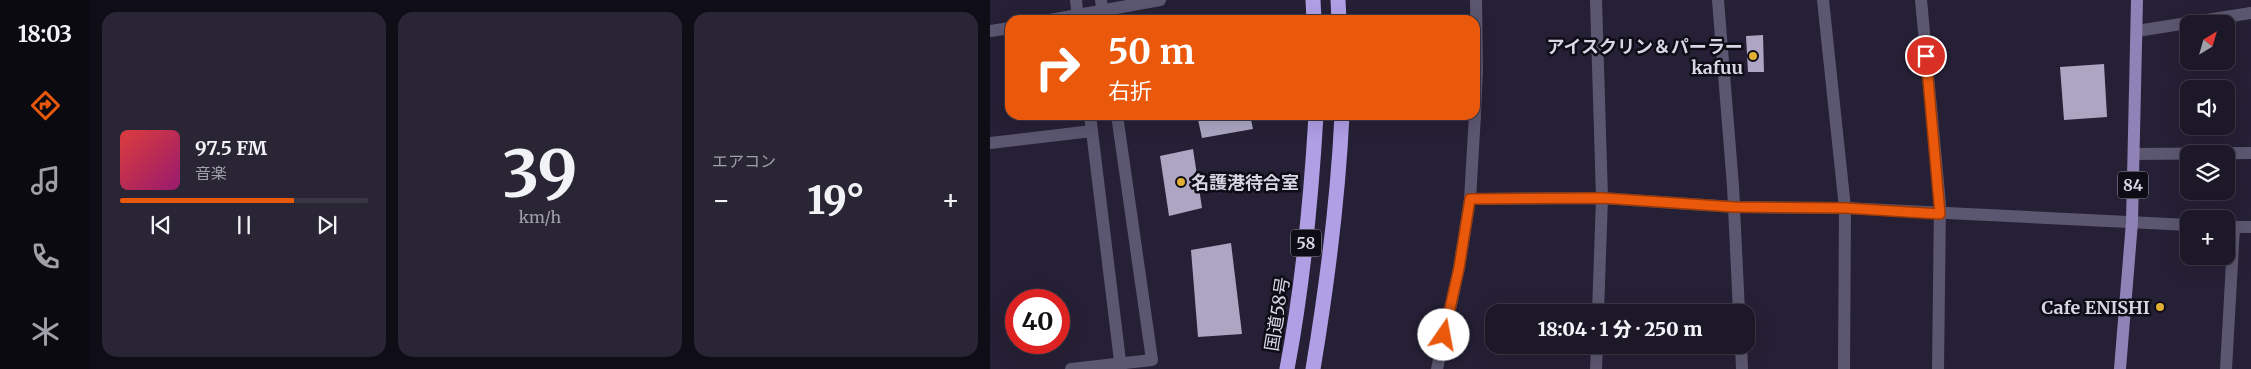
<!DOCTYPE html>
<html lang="ja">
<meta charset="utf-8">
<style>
body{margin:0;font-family:Merriweather,"Noto Sans JP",serif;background:#292534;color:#f1f3f6;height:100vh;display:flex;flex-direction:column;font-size:19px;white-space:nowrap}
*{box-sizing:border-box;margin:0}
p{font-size:16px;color:#a0a0a8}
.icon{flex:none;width:28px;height:28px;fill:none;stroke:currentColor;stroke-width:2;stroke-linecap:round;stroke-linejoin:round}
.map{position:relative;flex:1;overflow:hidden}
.panel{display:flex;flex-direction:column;gap:12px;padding:12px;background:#0f0d16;width:900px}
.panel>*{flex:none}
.banner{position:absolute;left:15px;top:15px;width:475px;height:105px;border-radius:15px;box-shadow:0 5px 20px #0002,0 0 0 1px #3a3745;background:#ea580c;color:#fff;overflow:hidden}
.needle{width:32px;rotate:37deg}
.fabs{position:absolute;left:1190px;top:15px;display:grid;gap:10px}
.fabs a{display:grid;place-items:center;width:55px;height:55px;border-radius:10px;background:#1c1828;box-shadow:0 5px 20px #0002,0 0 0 1px #3a3745;font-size:25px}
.speed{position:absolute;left:15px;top:289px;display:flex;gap:10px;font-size:25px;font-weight:700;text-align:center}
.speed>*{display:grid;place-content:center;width:65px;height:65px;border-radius:50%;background:#1c1828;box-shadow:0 5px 20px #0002,0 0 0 1px #3a3745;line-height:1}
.speed .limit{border:8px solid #d22;background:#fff;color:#111}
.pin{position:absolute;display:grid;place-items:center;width:42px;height:42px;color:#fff;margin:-21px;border:2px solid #fff;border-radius:50%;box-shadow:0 1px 5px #0007}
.me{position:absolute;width:55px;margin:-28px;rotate:12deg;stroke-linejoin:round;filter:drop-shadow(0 0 4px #0008)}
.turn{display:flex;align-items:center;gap:18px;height:105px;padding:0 20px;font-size:22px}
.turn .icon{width:65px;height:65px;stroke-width:2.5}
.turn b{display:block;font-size:35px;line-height:42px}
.big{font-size:38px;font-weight:800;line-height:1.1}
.panel .card{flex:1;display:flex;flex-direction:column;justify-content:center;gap:8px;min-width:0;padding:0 18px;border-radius:15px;background:#292534}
.panel .dial{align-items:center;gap:0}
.dial b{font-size:65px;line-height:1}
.song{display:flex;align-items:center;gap:15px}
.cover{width:60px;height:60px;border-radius:8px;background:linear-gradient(135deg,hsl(0 70% 55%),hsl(320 70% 35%))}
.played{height:5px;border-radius:2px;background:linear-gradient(90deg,#ea580c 70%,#3a3745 70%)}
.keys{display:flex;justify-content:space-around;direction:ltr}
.heat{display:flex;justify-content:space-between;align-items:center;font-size:28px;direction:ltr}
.panel .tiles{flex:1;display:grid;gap:12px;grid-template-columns:repeat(3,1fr)}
.trip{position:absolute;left:495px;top:304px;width:270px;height:50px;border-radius:15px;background:#1c1828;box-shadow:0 5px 20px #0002,0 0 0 1px #3a3745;font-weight:800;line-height:50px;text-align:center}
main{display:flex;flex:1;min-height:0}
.tabs{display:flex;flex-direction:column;width:90px;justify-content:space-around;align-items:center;background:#0b0a10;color:#a0a0a8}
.tabs .icon{width:35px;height:35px}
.tabs .current{color:#ea580c}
.tabs b{font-size:22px;color:#f1f3f6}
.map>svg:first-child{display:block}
.building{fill:#aca6c3}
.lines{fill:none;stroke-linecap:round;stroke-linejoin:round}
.minor{stroke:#5c5770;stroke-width:12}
.major{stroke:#8e82b6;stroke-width:12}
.highway{stroke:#b09fe5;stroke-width:15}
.route-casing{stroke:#983908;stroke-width:12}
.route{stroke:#ea580c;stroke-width:9}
.poi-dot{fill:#e1af34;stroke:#0e0c15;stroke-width:2}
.labels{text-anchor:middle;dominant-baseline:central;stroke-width:5;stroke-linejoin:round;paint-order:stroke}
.shield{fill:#0e0c15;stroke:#9b99a6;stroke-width:1}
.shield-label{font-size:16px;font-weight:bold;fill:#d8d5e4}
.poi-label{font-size:18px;font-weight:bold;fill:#d8d5e4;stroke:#0e0c15;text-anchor:end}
.street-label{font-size:18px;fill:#d8d5e4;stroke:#0e0c15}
</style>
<main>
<nav class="tabs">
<b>18:03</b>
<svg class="icon current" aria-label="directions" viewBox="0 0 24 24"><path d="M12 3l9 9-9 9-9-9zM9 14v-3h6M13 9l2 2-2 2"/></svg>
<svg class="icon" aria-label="music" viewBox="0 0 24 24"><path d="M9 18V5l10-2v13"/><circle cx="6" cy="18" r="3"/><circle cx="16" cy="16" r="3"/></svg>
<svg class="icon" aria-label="phone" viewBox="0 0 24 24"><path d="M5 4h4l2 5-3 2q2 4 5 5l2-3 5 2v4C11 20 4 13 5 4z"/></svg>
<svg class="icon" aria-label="climate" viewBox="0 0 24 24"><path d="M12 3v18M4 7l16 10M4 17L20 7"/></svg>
</nav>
<section class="panel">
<div class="tiles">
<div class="card">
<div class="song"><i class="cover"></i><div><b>97.5 FM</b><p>音楽</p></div></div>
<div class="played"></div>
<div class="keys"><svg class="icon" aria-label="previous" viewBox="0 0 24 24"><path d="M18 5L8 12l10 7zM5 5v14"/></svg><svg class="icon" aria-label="pause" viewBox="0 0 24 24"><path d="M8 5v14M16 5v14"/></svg><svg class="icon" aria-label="next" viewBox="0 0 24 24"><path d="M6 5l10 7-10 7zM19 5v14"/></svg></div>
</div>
<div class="card dial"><b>39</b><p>km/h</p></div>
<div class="card"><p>エアコン</p>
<div class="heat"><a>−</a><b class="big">19°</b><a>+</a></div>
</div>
</div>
</section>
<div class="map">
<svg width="1261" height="369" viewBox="0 0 1261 369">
<rect width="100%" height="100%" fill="#262036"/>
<g class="building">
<path d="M 773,35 L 774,72 L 758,72 L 756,36 Z"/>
<path d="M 1114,64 L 1117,117 L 1074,120 L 1070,67 Z"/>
<path d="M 207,115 L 260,115 L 263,129 L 212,138 Z"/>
<path d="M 203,149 L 212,208 L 179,216 L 170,156 Z"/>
<path d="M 241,243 L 252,334 L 208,337 L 201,250 Z"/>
</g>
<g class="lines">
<g class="minor">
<path d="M 86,0 L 88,20"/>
<path d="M 111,0 L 114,20"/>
<path d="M 606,0 L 612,198 L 608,312"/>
<path d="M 728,0 L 743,186 L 749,312"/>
<path d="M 833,0 L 855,208 L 854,369"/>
<path d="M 931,0 L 950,204 L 948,369"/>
<path d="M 60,20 L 170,0"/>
<path d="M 0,31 L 20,28"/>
<path d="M 1147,31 L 1261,13"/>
<path d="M 485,112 L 487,70 L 486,0"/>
<path d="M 100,115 L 131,369"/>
<path d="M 0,143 L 102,131"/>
<path d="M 1144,154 L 1261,153"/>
<path d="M 480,199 L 612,198 L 744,207 L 855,208 L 1199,225"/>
<path d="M 1236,227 L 1261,227"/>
<path d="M 751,345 L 752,369"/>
<path d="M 81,369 L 162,360 L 127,115"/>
<path d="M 447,369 L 469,268 L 480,199 L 485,115"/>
<path d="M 606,369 L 607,345"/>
<path d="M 1236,369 L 1244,227"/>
</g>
<path class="major" d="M 1130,369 L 1142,222 L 1147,0"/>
<g class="highway">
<path d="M 323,0 L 324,20"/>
<path d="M 348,0 L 349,20"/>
<path d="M 297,369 C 313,285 321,201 326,115"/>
<path d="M 323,369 C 337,285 348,200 352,115"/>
</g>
</g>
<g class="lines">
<defs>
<path id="route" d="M 454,335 L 469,268 L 480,199 L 612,198 L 744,207 L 855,208 L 950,214 L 936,56"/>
</defs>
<use href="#route" class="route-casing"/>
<use href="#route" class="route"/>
</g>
<g class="poi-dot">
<circle cx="763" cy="56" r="5"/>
<circle cx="191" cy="182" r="5"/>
<circle cx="1170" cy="307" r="5"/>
</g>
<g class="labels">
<g class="shield">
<rect x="1128" y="171.5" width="30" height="27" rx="4"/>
<rect x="301" y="229.5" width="30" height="27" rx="4"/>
</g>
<g class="shield-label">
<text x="1143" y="185">84</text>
<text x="316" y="243">58</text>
</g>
<g class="poi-label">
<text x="753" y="46">アイスクリン＆パーラー<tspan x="753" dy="21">kafuu</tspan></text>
<text x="201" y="182" text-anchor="start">名護港待合室</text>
<text x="1160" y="307">Cafe ENISHI</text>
</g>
<g class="street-label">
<text transform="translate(287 314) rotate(-81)">国道58号</text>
</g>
</g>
</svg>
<div class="fabs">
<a><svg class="needle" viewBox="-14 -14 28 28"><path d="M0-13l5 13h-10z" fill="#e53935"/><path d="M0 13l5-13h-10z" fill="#a0a0a8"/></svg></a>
<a><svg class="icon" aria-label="sound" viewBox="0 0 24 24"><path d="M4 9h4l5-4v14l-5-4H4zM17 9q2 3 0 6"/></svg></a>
<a><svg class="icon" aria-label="layers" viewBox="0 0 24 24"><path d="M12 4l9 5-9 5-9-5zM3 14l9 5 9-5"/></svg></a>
<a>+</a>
</div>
<div class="speed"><div class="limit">40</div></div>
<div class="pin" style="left:936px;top:56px;background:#d93025"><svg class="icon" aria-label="arrive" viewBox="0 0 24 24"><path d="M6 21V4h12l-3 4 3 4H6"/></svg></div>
<svg class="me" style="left:454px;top:335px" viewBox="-20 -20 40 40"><circle r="19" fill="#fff"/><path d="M0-13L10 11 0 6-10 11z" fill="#ea580c"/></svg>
<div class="trip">18:04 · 1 分 · 250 m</div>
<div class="banner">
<div class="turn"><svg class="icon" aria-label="right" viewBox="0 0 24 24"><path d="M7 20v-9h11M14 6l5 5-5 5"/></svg><div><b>50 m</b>右折</div></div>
</div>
</div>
</main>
